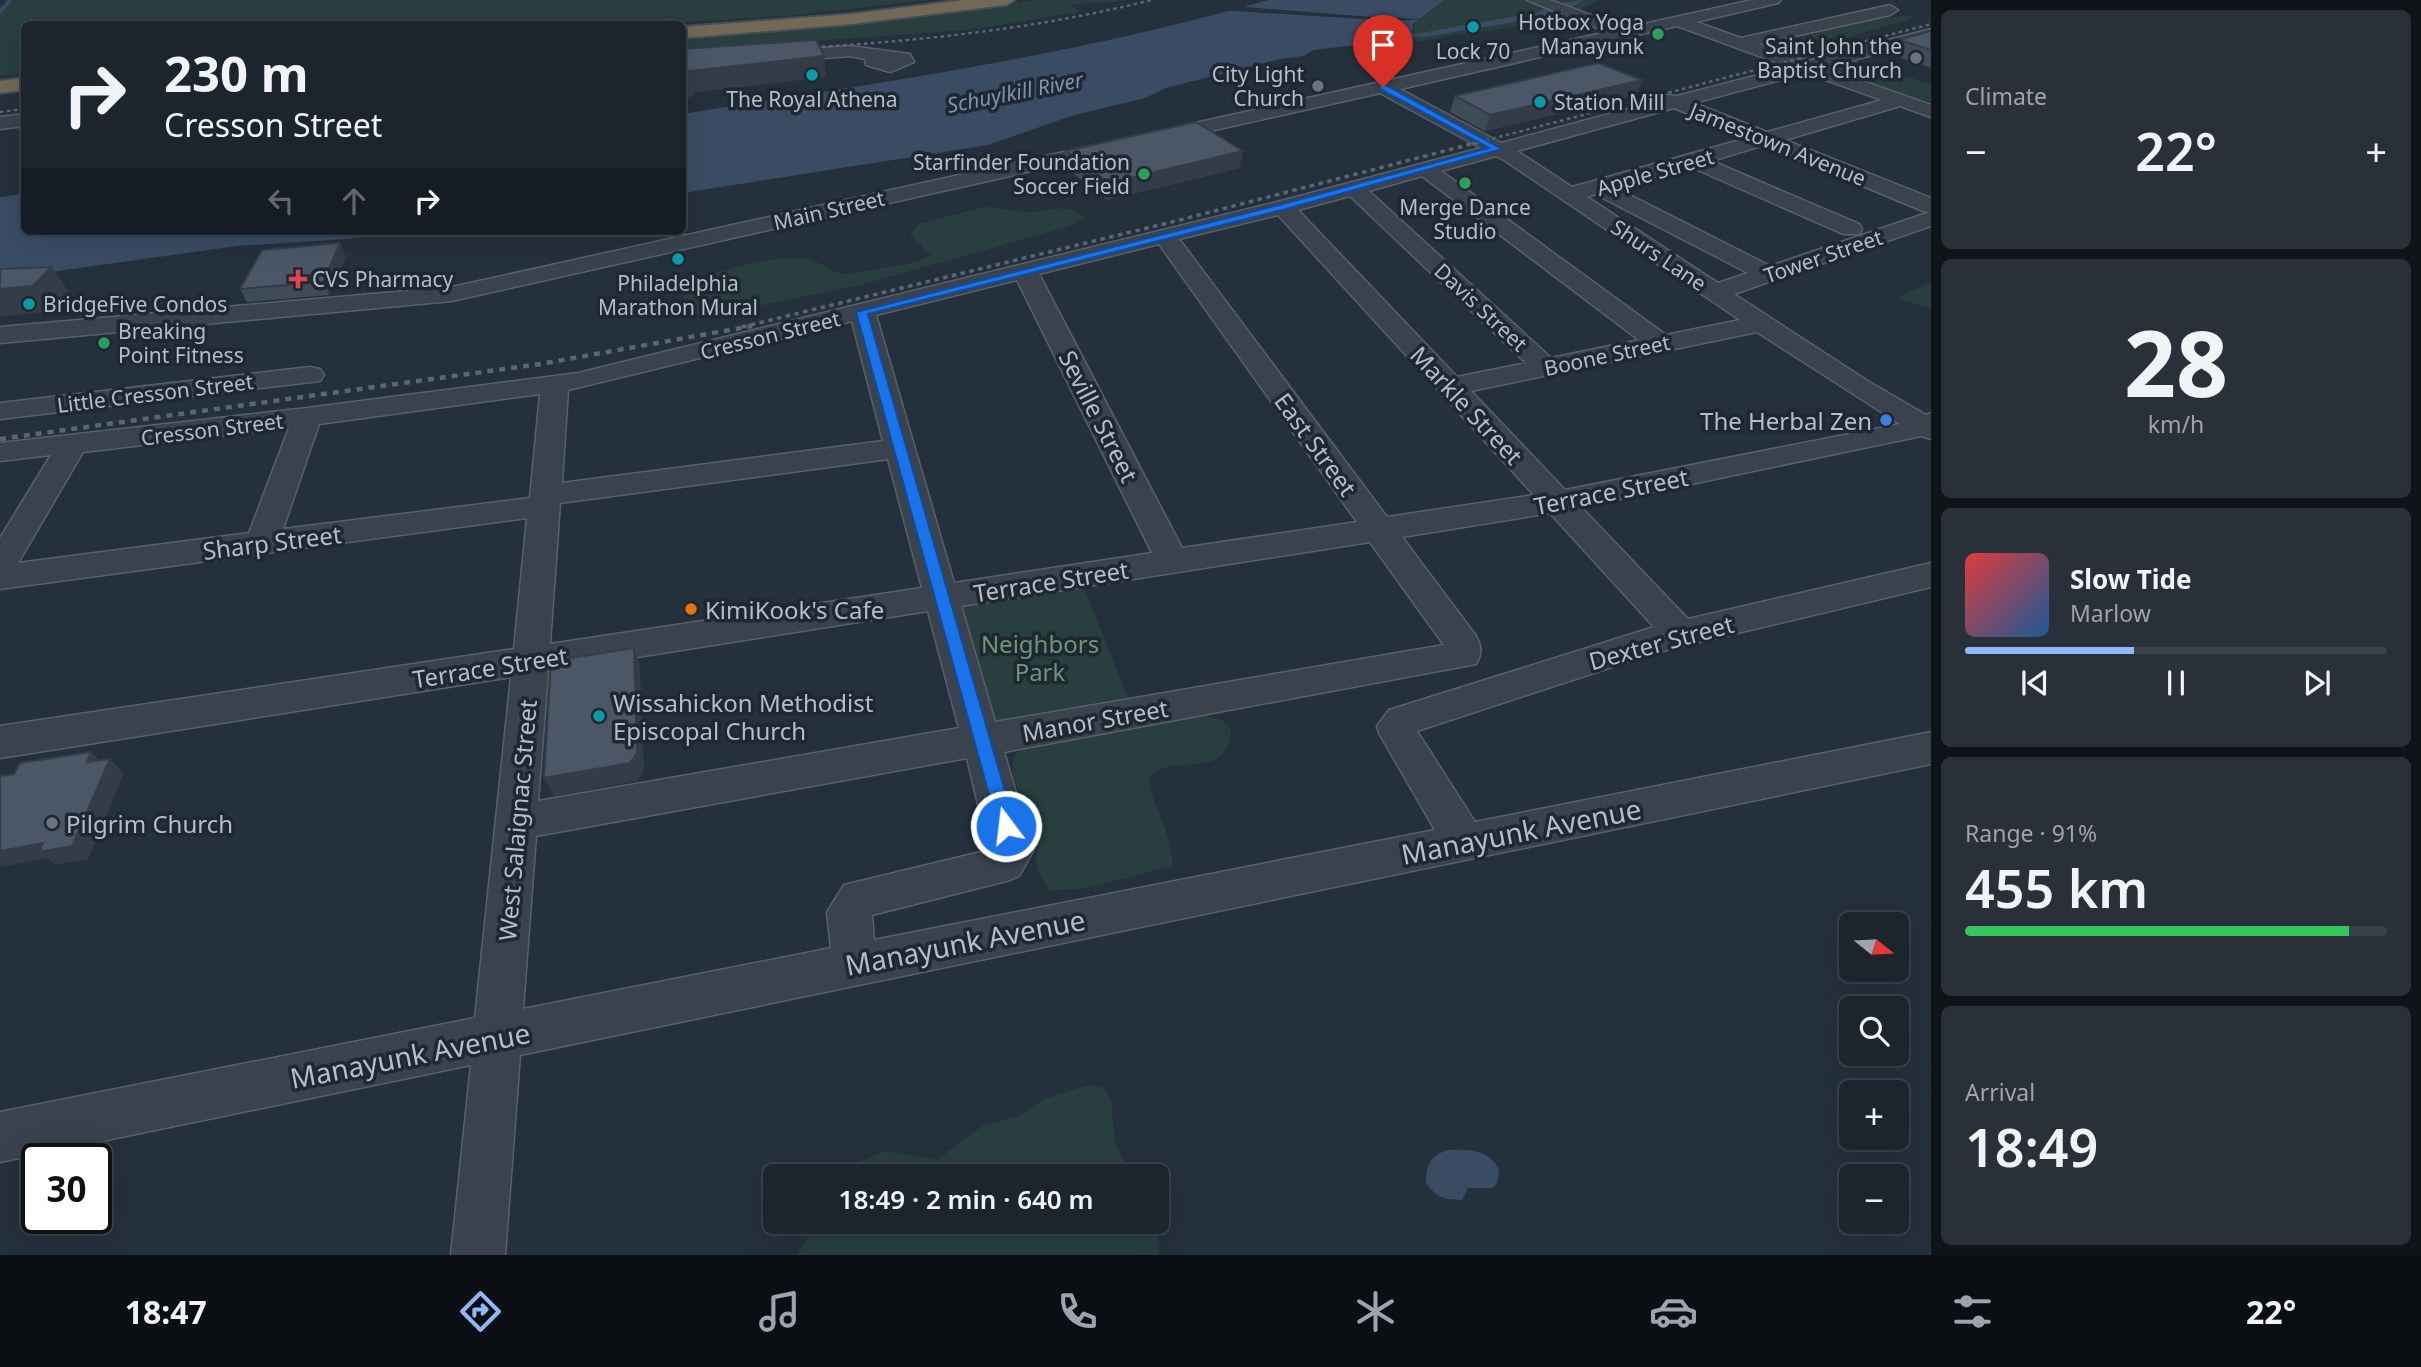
<!DOCTYPE html>
<meta charset="utf-8">
<style>
body{margin:0;font-family:"Noto Sans",sans-serif;background:#29303a;color:#f1f3f6;height:100vh;display:flex;flex-direction:column;font-size:26px;white-space:nowrap}
*{box-sizing:border-box;margin:0}
p{font-size:23px;color:#a0a4aa}
.icon{flex:none;width:38px;height:38px;fill:none;stroke:currentColor;stroke-width:2;stroke-linecap:round;stroke-linejoin:round}
.map{position:relative;flex:1;overflow:hidden}
.panel{display:flex;flex-direction:column;gap:10px;padding:10px;background:#0f1419;width:490px}
.panel>*{flex:none}
.guide{position:absolute;left:21px;top:21px;width:665px;height:214px;border-radius:10px;box-shadow:0 7px 28px #0002,0 0 0 2px #3a414a;background:#1c242e;color:#f1f3f6;overflow:hidden}
.needle{width:46px;rotate:108deg}
.tools{position:absolute;left:1839px;top:912px;display:grid;gap:14px}
.tools a{display:grid;place-items:center;width:70px;height:70px;border-radius:10px;background:#1c242e;box-shadow:0 7px 28px #0002,0 0 0 2px #3a414a;font-size:35px}
.speed{position:absolute;left:21px;top:1143px;display:flex;gap:14px;font-size:35px;font-weight:700;text-align:center}
.speed>*{display:grid;place-content:center;width:91px;height:91px;border-radius:50%;background:#1c242e;box-shadow:0 7px 28px #0002,0 0 0 2px #3a414a;line-height:1}
.speed .limit{border:4px solid #111;border-radius:10px;background:#fff;color:#111}
.pin{position:absolute;display:grid;place-items:center;width:60px;height:60px;color:#fff;margin:-72px -30px;border-radius:50% 50% 50% 0;rotate:-45deg;box-shadow:0 0 7px #0007}
.pin .icon{rotate:45deg}
.me{position:absolute;width:77px;margin:-38px;rotate:345deg;stroke-linejoin:round;filter:drop-shadow(0 0 5px #0008)}
.turn{display:flex;align-items:center;gap:24px;height:147px;padding:0 28px;font-size:32px}
.turn .icon{width:91px;height:91px;stroke-width:2.5}
.turn b{display:block;font-size:49px;line-height:60px}
.lanes{display:flex;align-items:center;height:66px;padding:0 28px;background:#0003;justify-content:center;gap:35px;direction:ltr}
.lanes .off{opacity:.35}
.big{font-size:52px;font-weight:600;line-height:1.1}
.panel .widget{flex:1;display:flex;flex-direction:column;justify-content:center;gap:10px;min-width:0;padding:0 24px;border-radius:10px;background:#29303a}
.panel .dial{align-items:center;gap:0}
.dial b{font-size:91px;line-height:1}
.song{display:flex;align-items:center;gap:21px}
.cover{width:84px;height:84px;border-radius:10px;background:linear-gradient(135deg,hsl(0 70% 55%),hsl(210 70% 35%))}
.played{height:7px;border-radius:4px;background:linear-gradient(90deg,#8fb8f4 40%,#3a414a 40%)}
.keys{display:flex;justify-content:space-around;direction:ltr}
.heat{display:flex;justify-content:space-between;align-items:center;font-size:38px;direction:ltr}
.charge{height:10px;border-radius:5px;background:linear-gradient(90deg,#34c759 91%,#3a414a 0)}
.trip{position:absolute;left:763px;top:1164px;width:406px;height:70px;border-radius:10px;background:#1c242e;box-shadow:0 7px 28px #0002,0 0 0 2px #3a414a;font-weight:600;line-height:70px;text-align:center}
.menu{display:flex;height:112px;justify-content:space-around;align-items:center;background:#0b0e12;color:#a0a4aa}
.menu .icon{width:49px;height:49px}
.menu .selected{color:#8fb8f4}
.menu b{font-size:32px;color:#f1f3f6}
main{display:flex;flex:1;min-height:0}
.map>svg:first-child{display:block}
.green{fill:#283e3f}
.water{fill:#3a4c64}
.pier{fill:#25303d}
.lines{fill:none;stroke-linecap:round;stroke-linejoin:round}
.stream{stroke:#3a4c64;stroke-width:3.5}
.minor-casing{stroke:#57606b;stroke-width:3}
.highway-casing{stroke:#444d58;stroke-width:4}
.minor{fill:#39424d;fill-rule:evenodd}
.highway{fill:#736756;fill-rule:evenodd}
.rail-far2{stroke:#5b6674;stroke-width:2.5;stroke-dasharray:3.5 3.5;stroke-linecap:butt}
.rail-far1{stroke:#5b6674;stroke-width:3.5;stroke-dasharray:4.5 4.5;stroke-linecap:butt}
.rail{stroke:#5b6674;stroke-width:4.5;stroke-dasharray:6 6;stroke-linecap:butt}
.wall{fill:#404b58}
.shaded-wall{fill:#343d47}
.building{fill:#4b5766;stroke:#343d47;stroke-width:2}
.route{fill:#1a73e8;stroke:#114b97;stroke-width:2}
.culture-dot{fill:#0f9aa8;stroke:#1e2732;stroke-width:2.5}
.leisure-dot{fill:#2e9e5b;stroke:#1e2732;stroke-width:2.5}
.worship-dot{fill:#6b7280;stroke:#1e2732;stroke-width:2.5}
.health-dot{fill:#e0444e;stroke:#1e2732;stroke-width:2.5}
.shop-dot{fill:#3f7fe0;stroke:#1e2732;stroke-width:2.5}
.food-dot{fill:#e8710a;stroke:#1e2732;stroke-width:2.5}
.labels{text-anchor:middle;dominant-baseline:central;stroke-width:7;stroke-linejoin:round;paint-order:stroke}
.far-poi-label{font-size:21px;fill:#b5bdc8;stroke:#1e2732;text-anchor:end}
.far-water-label{font-size:21px;font-style:italic;fill:#7d94af;stroke:#1e2732}
.far-street-label{font-size:21px;fill:#b5bdc8;stroke:#1e2732}
.street-label{font-size:24px;fill:#b5bdc8;stroke:#1e2732}
.poi-label{font-size:24px;fill:#b5bdc8;stroke:#1e2732;text-anchor:start}
.park-label{font-size:24px;fill:#6d9876;stroke:#1e2732}
.near-street-label{font-size:28px;fill:#b5bdc8;stroke:#1e2732}
</style>
<main>
<div class="map">
<svg width="1931" height="1255" viewBox="0 0 1931 1255">
<rect width="100%" height="100%" fill="#25303d"/>
<g class="green">
<path d="M 9,0 L 931,0 L 786,16 L 657,24 L 24,24 L 24,74 L 0,76 L 0,7 Z"/>
<path d="M 1034,0 L 1128,0 C 1109,5 1086,1 1069,6 L 1080,10 L 1074,13 L 968,30 L 683,50 L 683,38 L 875,21 Z"/>
<path d="M 1444,0 L 1600,0 C 1549,28 1481,29 1423,41 L 1405,43 L 1397,39 L 1411,35 L 1417,19 Z"/>
<path d="M 1912,15 L 1915,17 L 1906,21 C 1875,25 1796,64 1770,46 L 1865,20 Z"/>
<path d="M 1853,60 L 1931,84 L 1931,104 L 1824,67 Z"/>
<path d="M 983,207 C 999,207 1017,213 1032,212 C 1053,210 1066,203 1085,217 L 1070,226 L 864,284 L 715,315 L 695,315 L 677,288 L 683,282 C 717,274 766,255 801,258 C 819,259 830,273 846,274 L 917,262 L 931,255 L 910,234 L 919,224 Z"/>
<path d="M 1931,282 L 1931,308 L 1899,300 L 1902,295 Z"/>
<path d="M 1083,585 L 1131,705 L 994,723 L 962,609 L 966,605 Z"/>
<path d="M 1201,715 L 1222,720 L 1231,728 C 1229,788 1163,747 1149,781 C 1153,806 1176,844 1172,866 L 1087,888 L 1049,891 L 1037,869 L 1035,846 L 1013,773 C 1011,761 1014,756 1022,748 Z"/>
<path d="M 1089,1085 L 1104,1088 L 1111,1101 L 1115,1141 L 1131,1176 L 852,1176 L 861,1161 L 885,1151 L 937,1160 L 982,1126 L 1019,1116 L 1044,1099 Z"/>
<path d="M 818,1222 L 1150,1222 C 1156,1233 1160,1242 1159,1255 L 797,1255 Z"/>
</g>
<g class="water">
<path d="M 1268,0 L 1444,0 L 1413,24 L 1412,33 L 1415,34 L 1533,13 C 1551,9 1563,0 1583,0 L 1561,14 L 1424,37 L 1393,37 L 1365,44 L 1313,50 L 1304,56 L 1280,59 L 1166,88 L 1145,98 L 1071,116 L 988,145 L 683,193 L 683,114 C 879,83 1077,55 1268,0 Z"/>
<path d="M 24,194 L 24,231 L 412,231 L 347,239 L 237,246 L 0,279 L 0,197 Z"/>
<path d="M 1448,1150 C 1469,1149 1488,1149 1499,1169 L 1497,1184 L 1492,1188 L 1468,1188 L 1462,1200 C 1445,1200 1436,1197 1426,1183 C 1426,1166 1430,1155 1448,1150 Z"/>
</g>
<path class="pier" d="M 1232,6 L 1372,17 L 1424,19 L 1395,21 L 1217,10 Z"/>
<g class="lines">
<path class="stream" d="M 0,12 L 10,0"/>
<defs>
<g id="minor">
<path d="M 1527,0 L 1550,0 L 1626,28 L 1752,0 L 1781,0 L 1778,3 L 1696,22 L 1741,38 L 1890,5 L 1898,10 L 1890,15 L 1758,44 L 1808,61 L 1931,29 L 1931,39 L 1825,68 L 1931,105 L 1931,117 L 1900,106 L 1785,140 L 1931,198 L 1931,226 L 1734,294 L 1866,380 L 1926,415 L 1931,413 L 1931,439 L 1921,436 L 1581,507 L 1688,619 L 1931,563 L 1931,587 L 1658,652 L 1417,731 L 1475,822 L 1931,732 L 1931,764 L 520,1055 L 505,1255 L 451,1255 L 471,1065 L 0,1162 L 0,1112 L 475,1018 L 511,677 L 0,758 L 0,726 L 514,649 L 527,518 L 0,589 L 0,538 L 51,455 L 0,461 L 0,443 L 307,408 L 578,373 L 1277,202 L 1481,148 L 1380,93 L 452,301 L 0,343 L 0,327 L 452,287 L 1607,32 ZM 1677,26 L 1789,67 L 1677,96 L 1658,94 L 1658,101 L 1501,143 L 1400,89 ZM 1806,73 L 1882,100 L 1767,132 L 1694,103 ZM 1674,108 L 1747,138 L 1572,187 L 1517,151 ZM 1764,145 L 1923,211 L 1930,212 L 1770,266 L 1616,188 L 1691,167 L 1843,234 L 1859,234 L 1862,229 L 1859,224 L 1712,161 ZM 1496,156 L 1504,160 L 1740,320 L 1666,335 L 1441,171 ZM 1422,176 L 1639,340 L 1551,358 L 1369,191 ZM 1595,194 L 1748,273 L 1718,283 L 1587,197 ZM 1350,196 L 1526,363 L 1457,377 L 1298,210 ZM 1278,215 L 1534,495 L 1387,517 L 1179,239 ZM 1159,244 L 1357,522 L 1182,548 L 1039,274 ZM 1017,280 L 1152,553 L 954,583 L 876,315 ZM 852,321 L 883,441 L 562,483 L 568,390 ZM 1757,332 L 1900,424 L 1565,490 L 1471,391 ZM 540,394 L 530,498 L 283,529 L 319,424 ZM 289,428 L 249,533 L 18,563 L 83,452 ZM 888,459 L 922,588 L 550,644 L 560,503 ZM 1550,513 L 1654,627 L 1402,706 L 1389,710 L 1377,726 L 1379,733 L 1435,830 L 874,940 L 872,915 L 1010,880 L 1019,876 L 1033,851 L 1004,752 L 1476,664 C 1482,653 1482,647 1476,636 L 1402,537 ZM 1370,542 L 1444,645 L 995,722 L 961,606 ZM 928,611 L 959,728 L 538,801 L 548,671 ZM 967,758 L 989,850 L 844,885 L 827,912 L 831,948 L 523,1009 L 536,836 Z"/>
<path d="M 850,46 L 910,54 L 914,62 L 890,72 L 866,65 L 865,59 L 850,56 L 682,69 L 682,59 Z"/>
<path d="M 24,114 L 24,126 L 0,129 L 0,117 Z"/>
<path d="M 310,367 L 320,369 L 324,375 L 320,381 L 0,419 L 0,403 Z"/>
</g>
<g id="highway">
<path d="M 964,0 L 1015,0 L 1006,5 L 852,24 L 682,38 L 682,27 L 852,14 Z"/>
<path d="M 24,78 L 24,90 L 0,93 L 0,81 Z"/>
</g>
</defs>
<use href="#minor" class="minor-casing"/>
<use href="#highway" class="highway-casing"/>
<use href="#minor" class="minor"/>
<use href="#highway" class="highway"/>
<g class="rail-far2">
<path d="M 801,48 C 920,41 1036,29 1152,0"/>
<path d="M 0,112 L 24,109"/>
<path d="M 1472,144 L 1931,24"/>
</g>
<path class="rail-far1" d="M 742,327 L 1176,221 L 1479,142"/>
<path class="rail" d="M 0,439 L 540,364 L 752,326"/>
</g>
<g class="wall">
<path d="M 1931,31 L 1931,68 L 1890,54 L 1899,40 Z"/>
<path d="M 1642,80 L 1636,95 L 1485,131 L 1450,112 L 1455,96 Z"/>
<path d="M 1066,151 L 1240,168 L 1107,200 L 1065,167 Z"/>
<path d="M 346,257 L 329,295 L 247,302 L 240,289 Z"/>
</g>
<g class="shaded-wall">
<path d="M 824,56 L 826,77 L 693,93 L 694,96 L 682,99 L 682,76 L 689,71 Z"/>
<path d="M 1642,80 L 1636,95 L 1485,131 L 1490,115 Z"/>
<path d="M 1243,151 L 1240,168 L 1107,200 L 1109,183 Z"/>
<path d="M 340,243 L 346,257 L 329,295 L 323,282 Z"/>
<path d="M 51,267 L 69,292 L 51,311 L 0,317 L 0,289 Z"/>
<path d="M 634,648 L 640,667 L 644,771 L 637,781 L 554,796 L 544,778 Z"/>
<path d="M 91,752 L 106,766 L 87,762 Z"/>
<path d="M 110,759 L 124,773 L 88,859 L 55,865 L 47,858 L 0,867 L 0,851 L 43,843 Z"/>
</g>
<g class="building">
<path d="M 1931,31 L 1931,50 L 1899,40 Z"/>
<path d="M 816,40 L 824,56 L 689,71 L 690,74 L 682,76 L 682,49 Z"/>
<path d="M 1598,63 L 1642,80 L 1490,115 L 1455,96 Z"/>
<path d="M 1196,122 L 1243,151 L 1109,183 L 1066,151 Z"/>
<path d="M 340,243 L 323,282 L 240,289 L 262,250 Z"/>
<path d="M 51,267 L 33,286 L 0,289 L 0,269 Z"/>
<path d="M 634,648 L 637,753 L 630,763 L 544,778 L 551,661 Z"/>
<path d="M 91,752 L 87,762 L 110,759 L 72,846 L 39,852 L 43,843 L 0,851 L 0,776 L 14,774 L 20,763 Z"/>
</g>
<path class="route" d="M 1380,85 L 1386,85 L 1502,149 L 1286,209 L 868,314 L 1015,826 L 1012,831 L 999,831 L 856,312 L 1279,205 L 1489,148 L 1380,89 Z"/>
<g class="culture-dot">
<circle cx="1473" cy="27" r="7"/>
<circle cx="812" cy="75" r="7"/>
<circle cx="1540" cy="102" r="7"/>
<circle cx="678" cy="259" r="7"/>
<circle cx="29" cy="304" r="7"/>
<circle cx="599" cy="716" r="7"/>
</g>
<g class="leisure-dot">
<circle cx="1658" cy="34" r="7"/>
<circle cx="1144" cy="174" r="7"/>
<circle cx="1465" cy="183" r="7"/>
<circle cx="104" cy="343" r="7"/>
</g>
<g class="worship-dot">
<circle cx="1916" cy="58" r="7"/>
<circle cx="1318" cy="86" r="7"/>
<circle cx="52" cy="823" r="7"/>
</g>
<path class="health-dot" d="M294.5 268.5h7v7h7v7h-7v7h-7v-7h-7v-7h7z"/>
<circle class="shop-dot" cx="1886" cy="420" r="7"/>
<circle class="food-dot" cx="691" cy="609" r="7"/>
<g class="labels">
<g class="far-poi-label">
<text x="1644" y="22">Hotbox Yoga<tspan x="1644" dy="24">Manayunk</tspan></text>
<text x="1902" y="46">Saint John the<tspan x="1902" dy="24">Baptist Church</tspan></text>
<text x="1473" y="51" text-anchor="middle">Lock 70</text>
<text x="1304" y="74">City Light<tspan x="1304" dy="24">Church</tspan></text>
<text x="812" y="99" text-anchor="middle">The Royal Athena</text>
<text x="1554" y="102" text-anchor="start">Station Mill</text>
<text x="1130" y="162">Starfinder Foundation<tspan x="1130" dy="24">Soccer Field</tspan></text>
<text x="1465" y="207" text-anchor="middle">Merge Dance<tspan x="1465" dy="24">Studio</tspan></text>
<text x="312" y="279" text-anchor="start">CVS Pharmacy</text>
<text x="678" y="283" text-anchor="middle">Philadelphia<tspan x="678" dy="24">Marathon Mural</tspan></text>
<text x="43" y="304" text-anchor="start">BridgeFive Condos</text>
<text x="118" y="331" text-anchor="start">Breaking<tspan x="118" dy="24">Point Fitness</tspan></text>
</g>
<g class="far-water-label">
<text transform="translate(1015 92) rotate(-11)">Schuylkill River</text>
</g>
<g class="far-street-label">
<text transform="translate(1778 144) rotate(22)">Jamestown Avenue</text>
<text transform="translate(1655 172) rotate(-16)">Apple Street</text>
<text transform="translate(829 210) rotate(-13)">Main Street</text>
<text transform="translate(1659 255) rotate(34)">Shurs Lane</text>
<text transform="translate(1823 256) rotate(-19)">Tower Street</text>
<text transform="translate(1481 307) rotate(43)">Davis Street</text>
<text transform="translate(770 335) rotate(-14)">Cresson Street</text>
<text transform="translate(1607 355) rotate(-12)">Boone Street</text>
<text transform="translate(155 393) rotate(-7)">Little Cresson Street</text>
<text transform="translate(212 429) rotate(-7)">Cresson Street</text>
</g>
<g class="street-label">
<text transform="translate(1467 405) rotate(47)">Markle Street</text>
<text transform="translate(1099 416) rotate(63)">Seville Street</text>
<text transform="translate(1316 444) rotate(54)">East Street</text>
<text transform="translate(1611 491) rotate(-11)">Terrace Street</text>
<text transform="translate(272 542) rotate(-7)">Sharp Street</text>
<text transform="translate(1051 581) rotate(-9)">Terrace Street</text>
<text transform="translate(1661 642) rotate(-15)">Dexter Street</text>
<text transform="translate(490 667) rotate(-9)">Terrace Street</text>
<text transform="translate(1095 720) rotate(-10)">Manor Street</text>
<text transform="translate(517 820) rotate(-85)">West Salaignac Street</text>
</g>
<g class="poi-label">
<text x="1872" y="420" text-anchor="end">The Herbal Zen</text>
<text x="705" y="609">KimiKook's Cafe</text>
<text x="613" y="702">Wissahickon Methodist<tspan x="613" dy="28">Episcopal Church</tspan></text>
<text x="66" y="823">Pilgrim Church</text>
</g>
<g class="park-label">
<text x="1040" y="643">Neighbors<tspan x="1040" dy="28">Park</tspan></text>
</g>
<g class="near-street-label">
<text transform="translate(1521 831) rotate(-11)">Manayunk Avenue</text>
<text transform="translate(965 942) rotate(-11)">Manayunk Avenue</text>
<text transform="translate(410 1055) rotate(-11)">Manayunk Avenue</text>
</g>
</g>
</svg>
<div class="tools">
<a><svg class="needle" viewBox="-14 -14 28 28"><path d="M0-13l5 13h-10z" fill="#e53935"/><path d="M0 13l5-13h-10z" fill="#a0a4aa"/></svg></a>
<a><svg class="icon" aria-label="search" viewBox="0 0 24 24"><circle cx="10" cy="10" r="6"/><path d="M15 15l6 6"/></svg></a>
<a>+</a>
<a>−</a>
</div>
<div class="speed"><div class="limit">30</div></div>
<div class="pin" style="left:1383px;top:87px;background:#d93025"><svg class="icon" aria-label="arrive" viewBox="0 0 24 24"><path d="M6 21V4h12l-3 4 3 4H6"/></svg></div>
<svg class="me" style="left:1006px;top:826px" viewBox="-20 -20 40 40"><circle r="17" fill="#1a73e8" stroke="#fff" stroke-width="3"/><path d="M0-11L8 9 0 5-8 9z" fill="#fff"/></svg>
<div class="trip">18:49 · 2 min · 640 m</div>
<div class="guide">
<div class="turn"><svg class="icon" aria-label="right" viewBox="0 0 24 24"><path d="M7 20v-9h11M14 6l5 5-5 5"/></svg><div><b>230 m</b>Cresson Street</div></div>
<div class="lanes"><svg class="icon off" aria-label="left" viewBox="0 0 24 24"><path d="M17 20v-9H6M10 6l-5 5 5 5"/></svg><svg class="icon off" aria-label="ahead" viewBox="0 0 24 24"><path d="M12 20V5M6 11l6-6 6 6"/></svg><svg class="icon" aria-label="right" viewBox="0 0 24 24"><path d="M7 20v-9h11M14 6l5 5-5 5"/></svg></div>
</div>
</div>
<section class="panel">
<div class="widget"><p>Climate</p>
<div class="heat"><a>−</a><b class="big">22°</b><a>+</a></div>
</div>
<div class="widget dial"><b>28</b><p>km/h</p></div>
<div class="widget">
<div class="song"><i class="cover"></i><div><b>Slow Tide</b><p>Marlow</p></div></div>
<div class="played"></div>
<div class="keys"><svg class="icon" aria-label="previous" viewBox="0 0 24 24"><path d="M18 5L8 12l10 7zM5 5v14"/></svg><svg class="icon" aria-label="pause" viewBox="0 0 24 24"><path d="M8 5v14M16 5v14"/></svg><svg class="icon" aria-label="next" viewBox="0 0 24 24"><path d="M6 5l10 7-10 7zM19 5v14"/></svg></div>
</div>
<div class="widget"><p>Range · 91%</p><b class="big">455 km</b><div class="charge"></div></div>
<div class="widget"><p>Arrival</p><b class="big">18:49</b></div>
</section>
</main>
<nav class="menu">
<b>18:47</b>
<svg class="icon selected" aria-label="directions" viewBox="0 0 24 24"><path d="M12 3l9 9-9 9-9-9zM9 14v-3h6M13 9l2 2-2 2"/></svg>
<svg class="icon" aria-label="music" viewBox="0 0 24 24"><path d="M9 18V5l10-2v13"/><circle cx="6" cy="18" r="3"/><circle cx="16" cy="16" r="3"/></svg>
<svg class="icon" aria-label="phone" viewBox="0 0 24 24"><path d="M5 4h4l2 5-3 2q2 4 5 5l2-3 5 2v4C11 20 4 13 5 4z"/></svg>
<svg class="icon" aria-label="climate" viewBox="0 0 24 24"><path d="M12 3v18M4 7l16 10M4 17L20 7"/></svg>
<svg class="icon" aria-label="car" viewBox="0 0 24 24"><path d="M5 17H2v-5l4-1 3-4h7l3 4 3 1v5h-3M9 17h6M6 11h13"/><circle cx="7" cy="17" r="2"/><circle cx="17" cy="17" r="2"/></svg>
<svg class="icon" aria-label="filters" viewBox="0 0 24 24"><path d="M4 7h16M4 17h16"/><circle cx="9" cy="7" r="2"/><circle cx="15" cy="17" r="2"/></svg>
<b>22°</b>
</nav>
